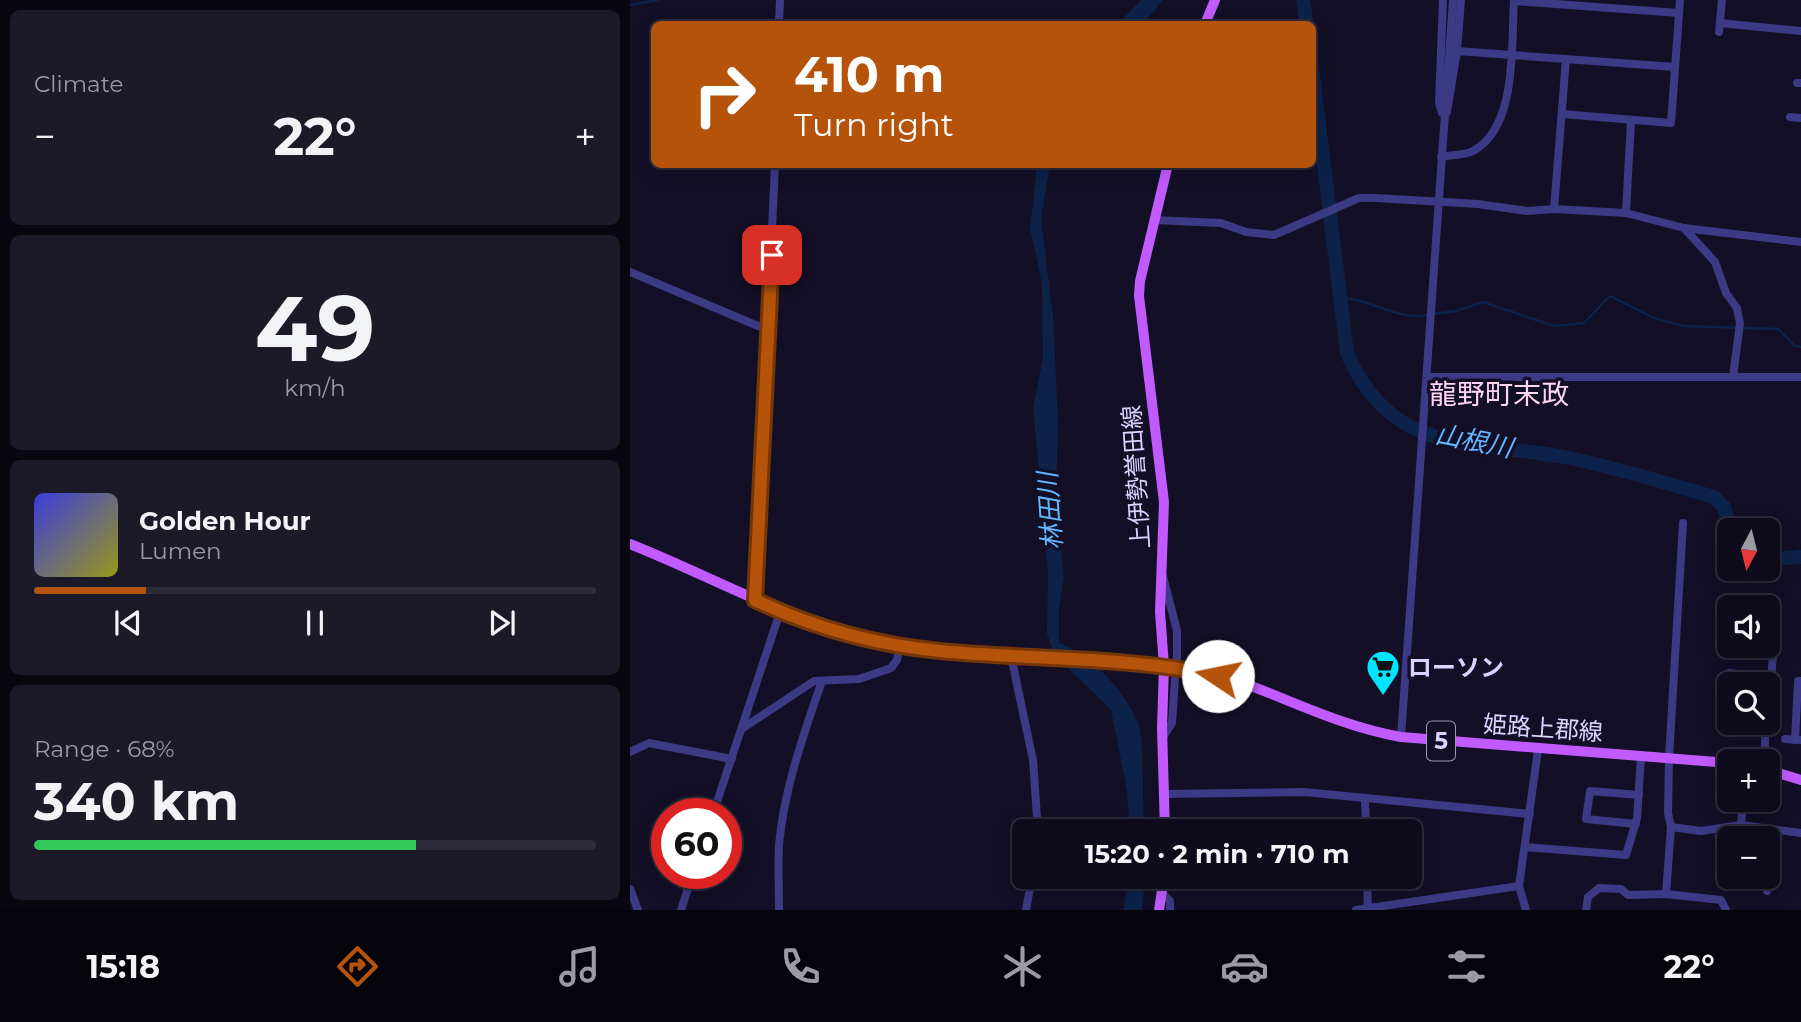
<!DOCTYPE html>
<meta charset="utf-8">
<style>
body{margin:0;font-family:Montserrat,"Noto Sans JP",sans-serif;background:#1c1929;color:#f1f3f6;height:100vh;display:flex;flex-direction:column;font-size:26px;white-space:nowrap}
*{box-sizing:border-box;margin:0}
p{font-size:23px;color:#9b9ba3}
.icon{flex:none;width:38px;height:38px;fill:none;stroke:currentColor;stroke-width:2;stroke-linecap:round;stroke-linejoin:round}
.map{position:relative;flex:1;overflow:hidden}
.sheet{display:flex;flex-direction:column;gap:10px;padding:10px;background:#08060f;width:630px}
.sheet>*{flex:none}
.guide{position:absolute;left:21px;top:21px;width:665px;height:147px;border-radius:10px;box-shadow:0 4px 18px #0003,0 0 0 2px #2e2b3b;background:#b45309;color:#fff;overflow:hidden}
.needle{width:46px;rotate:187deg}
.fabs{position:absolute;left:1087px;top:518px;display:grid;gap:14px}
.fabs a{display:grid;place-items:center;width:63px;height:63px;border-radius:10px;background:#0e0b1c;box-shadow:0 4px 18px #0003,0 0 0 2px #2e2b3b;font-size:35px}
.speed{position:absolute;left:21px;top:798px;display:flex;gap:14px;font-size:35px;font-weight:700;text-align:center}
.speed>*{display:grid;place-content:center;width:91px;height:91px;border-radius:50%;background:#0e0b1c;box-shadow:0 4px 18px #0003,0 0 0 2px #2e2b3b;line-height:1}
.speed .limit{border:10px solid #d22;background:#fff;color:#111}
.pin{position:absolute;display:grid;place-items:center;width:60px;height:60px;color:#fff;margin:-30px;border-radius:14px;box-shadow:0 4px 10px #0006}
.me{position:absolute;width:77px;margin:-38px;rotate:281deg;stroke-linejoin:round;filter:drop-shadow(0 0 5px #0008)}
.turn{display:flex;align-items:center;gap:24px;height:147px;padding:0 28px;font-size:32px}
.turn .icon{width:91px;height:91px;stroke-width:2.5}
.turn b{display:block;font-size:49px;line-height:60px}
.big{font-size:52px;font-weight:700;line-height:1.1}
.sheet .card{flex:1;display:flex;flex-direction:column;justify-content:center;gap:10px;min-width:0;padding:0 24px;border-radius:10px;background:#1c1929}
.sheet .dial{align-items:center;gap:0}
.dial b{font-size:91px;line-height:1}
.song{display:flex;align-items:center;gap:21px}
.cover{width:84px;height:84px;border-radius:10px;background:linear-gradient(135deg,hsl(240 70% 55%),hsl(60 70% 35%))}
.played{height:7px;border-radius:4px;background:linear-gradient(90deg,#b45309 20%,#2e2b3b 20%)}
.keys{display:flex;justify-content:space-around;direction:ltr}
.heat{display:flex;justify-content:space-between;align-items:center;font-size:38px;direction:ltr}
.charge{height:10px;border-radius:5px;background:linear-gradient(90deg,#34c759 68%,#2e2b3b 0)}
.trip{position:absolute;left:382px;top:819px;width:410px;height:70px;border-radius:10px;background:#0e0b1c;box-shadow:0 4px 18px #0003,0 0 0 2px #2e2b3b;font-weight:700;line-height:70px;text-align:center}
.dock{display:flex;height:112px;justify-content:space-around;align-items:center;background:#06040b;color:#9b9ba3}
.dock .icon{width:49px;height:49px}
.dock .selected{color:#b45309}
.dock b{font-size:32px;color:#f1f3f6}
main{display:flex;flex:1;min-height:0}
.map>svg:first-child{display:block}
.water{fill:#0c2248}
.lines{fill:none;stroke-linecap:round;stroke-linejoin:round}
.stream{stroke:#0c2248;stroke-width:2.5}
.river{stroke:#0c2248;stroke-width:14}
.minor{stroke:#3d3a85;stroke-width:8}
.major{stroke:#c25bff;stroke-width:10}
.route-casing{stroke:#753606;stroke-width:18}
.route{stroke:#b45309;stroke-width:12}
.labels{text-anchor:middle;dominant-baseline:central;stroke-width:7;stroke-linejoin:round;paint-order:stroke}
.shield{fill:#130f26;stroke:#9e99be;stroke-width:2}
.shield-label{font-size:23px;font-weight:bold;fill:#d9d4ff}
.street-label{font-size:24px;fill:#d9d4ff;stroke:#130f26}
.poi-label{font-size:24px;font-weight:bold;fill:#d9d4ff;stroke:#130f26;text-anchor:start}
.water-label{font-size:26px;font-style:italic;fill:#62b6ff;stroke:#130f26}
.quarter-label{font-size:28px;fill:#ffd6f0;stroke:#130f26}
</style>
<main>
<section class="sheet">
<div class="card"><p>Climate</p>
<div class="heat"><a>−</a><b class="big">22°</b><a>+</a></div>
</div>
<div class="card dial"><b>49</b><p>km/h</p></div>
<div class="card">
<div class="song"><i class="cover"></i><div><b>Golden Hour</b><p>Lumen</p></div></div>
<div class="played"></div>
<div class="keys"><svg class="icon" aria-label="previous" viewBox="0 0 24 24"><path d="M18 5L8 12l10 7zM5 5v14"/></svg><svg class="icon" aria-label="pause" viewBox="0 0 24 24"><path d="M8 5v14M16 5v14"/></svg><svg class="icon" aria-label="next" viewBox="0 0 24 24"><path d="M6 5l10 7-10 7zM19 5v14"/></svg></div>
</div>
<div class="card"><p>Range · 68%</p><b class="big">340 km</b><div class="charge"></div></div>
</section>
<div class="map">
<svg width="1171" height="910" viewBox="0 0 1171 910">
<rect width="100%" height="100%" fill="#130f26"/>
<g class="water">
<path d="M 511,0 L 533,0 L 513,24 L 488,24 Z"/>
<path d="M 407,165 L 420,165 L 411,218 L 423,315 L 428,420 L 426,500 L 434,578 L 429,607 L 429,643 C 462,655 494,690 508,723 C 514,738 513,810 514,831 L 500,831 L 497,791 L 481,710 L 438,668 L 422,648 L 417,633 L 418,573 L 403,406 L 413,359 L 412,283 L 400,229 Z"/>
<path d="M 499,877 L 515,877 L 512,910 L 493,910 Z"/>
</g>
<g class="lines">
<g class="stream">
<path d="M 0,5 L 28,0"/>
<path d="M 710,297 C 741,299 767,321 798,315"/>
<path d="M 804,314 L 826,311 L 853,302 L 924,326 L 954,323 L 980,296 L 1024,318 L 1054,326 L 1148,329 L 1165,346 L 1171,347"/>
</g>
<g class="river">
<path d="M 673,0 L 677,24"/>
<path d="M 682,67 L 717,353 C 762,458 844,439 939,458 C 988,468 1036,483 1084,497 L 1094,507 L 1100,530"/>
<path d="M 1138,559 L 1171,557"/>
</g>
<g class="minor">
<path d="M 884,1 L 1049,13"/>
<path d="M 1090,23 L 1171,31"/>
<path d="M 149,24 L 150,0"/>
<path d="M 1089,32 L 1092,0"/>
<path d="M 827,51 L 831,0"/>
<path d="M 1167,83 L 1171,83"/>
<path d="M 817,112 L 827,51 L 1045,67"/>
<path d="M 812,113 L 809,103 L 813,0"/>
<path d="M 932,114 L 1041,123 L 1050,0"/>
<path d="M 1160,117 L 1171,118"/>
<path d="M 811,157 C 822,154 833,156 843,151 C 888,127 881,44 884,0"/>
<path d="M 924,209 L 936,59"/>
<path d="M 996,213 L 1001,120"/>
<path d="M 524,220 L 591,223 L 616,232 L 644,235 L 729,198 L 746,198 L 848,204 L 897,211 L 924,209 L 996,213 L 1054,228 L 1171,242"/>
<path d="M 1054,228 L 1085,262 L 1096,293 L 1107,308 L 1110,323 L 1103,377"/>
<path d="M 0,272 L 128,326 L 139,328"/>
<path d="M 797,377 L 1171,377"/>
<path d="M 533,576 L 547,631 L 547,660"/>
<path d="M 125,600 L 145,164"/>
<path d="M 1101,652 L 1142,654"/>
<path d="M 381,656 L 403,760 L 408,831"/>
<path d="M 1099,673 L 1139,677"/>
<path d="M 1138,706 L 1145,638"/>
<path d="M 113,728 L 184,681 L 229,679 L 261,668 L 267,660 L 270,645"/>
<path d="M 771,737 L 823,0"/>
<path d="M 532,739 L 542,723 L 545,680"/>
<path d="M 1155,739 L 1171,740"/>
<path d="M 1165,740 L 1168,681 L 1171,681"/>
<path d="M 0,752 L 19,743 L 102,759"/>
<path d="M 1134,761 L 1136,723"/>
<path d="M 534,794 L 674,792 L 900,814"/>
<path d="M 735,800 L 736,831"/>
<path d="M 83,814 L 150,612"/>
<path d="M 1006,824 L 956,819 L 960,791 L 1009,795"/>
<path d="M 1111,825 L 1113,800"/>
<path d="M 1041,827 L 1071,831 L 1111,825 L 1171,833"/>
<path d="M 895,847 L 996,855 L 1007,818 L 1011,756"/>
<path d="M 737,877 L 738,910"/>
<path d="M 0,889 L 8,910"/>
<path d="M 1137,891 L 1145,830"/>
<path d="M 533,894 L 540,901 L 540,910"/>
<path d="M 1036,894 L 1041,827 L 1038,813 L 1039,758 L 1053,523"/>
<path d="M 51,910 L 63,873"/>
<path d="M 149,910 C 149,888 148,866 149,845 C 154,789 174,733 192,681"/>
<path d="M 396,910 L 402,877"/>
<path d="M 726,910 L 889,886"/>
<path d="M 896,910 L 889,886 L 908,750"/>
<path d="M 956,910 L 958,897 L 969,888 L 991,889 L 998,895 L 1036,894 L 1091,900 L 1096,910"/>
</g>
<g class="major">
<path d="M 575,24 L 585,0"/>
<path d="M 0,544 C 73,573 141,611 216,633 C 314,661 433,659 534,666 C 558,670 585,673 608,681 C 665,702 711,726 771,737 L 1099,763"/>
<path d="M 1138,770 L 1171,780"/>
<path d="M 535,831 L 532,728 L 534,666 L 530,612 L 534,502 L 509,296 L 510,281 L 538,164"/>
<path d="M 529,910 L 534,877"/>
</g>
</g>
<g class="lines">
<defs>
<path id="route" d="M 142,255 L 125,600 C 182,627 247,645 310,651 C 402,660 497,656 588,676"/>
</defs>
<use href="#route" class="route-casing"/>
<use href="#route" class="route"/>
</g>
<defs>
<symbol id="supermarket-pin" viewBox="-11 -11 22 30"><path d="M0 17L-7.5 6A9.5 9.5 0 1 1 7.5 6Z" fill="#00e5ff" stroke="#130f26"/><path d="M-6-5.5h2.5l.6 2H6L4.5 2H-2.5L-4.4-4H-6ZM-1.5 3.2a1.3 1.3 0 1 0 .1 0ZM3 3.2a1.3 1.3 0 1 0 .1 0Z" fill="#111"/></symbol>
</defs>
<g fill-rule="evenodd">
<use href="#supermarket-pin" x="734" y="648" width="38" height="52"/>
</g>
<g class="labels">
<rect class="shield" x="797" y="721.5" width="28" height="39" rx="5"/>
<g class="shield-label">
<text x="811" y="741">5</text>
</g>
<g class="street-label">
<text transform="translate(506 477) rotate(-94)">上伊勢誉田線</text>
<text transform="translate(913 728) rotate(4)">姫路上郡線</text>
</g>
<g class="poi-label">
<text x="778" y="667">ローソン</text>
</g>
<g class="water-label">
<text transform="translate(844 441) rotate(11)">山根川</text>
<text transform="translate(420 511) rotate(-94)">林田川</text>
</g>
<g class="quarter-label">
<text x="869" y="394">龍野町末政</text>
</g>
</g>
</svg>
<div class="fabs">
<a><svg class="needle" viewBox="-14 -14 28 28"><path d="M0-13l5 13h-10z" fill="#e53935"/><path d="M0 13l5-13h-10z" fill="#9b9ba3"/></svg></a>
<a><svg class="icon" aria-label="sound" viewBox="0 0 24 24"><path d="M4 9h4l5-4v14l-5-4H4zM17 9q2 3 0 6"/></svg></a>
<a><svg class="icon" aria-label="search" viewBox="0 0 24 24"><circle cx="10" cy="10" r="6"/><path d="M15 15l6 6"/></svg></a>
<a>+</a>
<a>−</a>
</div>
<div class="speed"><div class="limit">60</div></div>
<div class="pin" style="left:142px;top:255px;background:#d93025"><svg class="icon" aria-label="arrive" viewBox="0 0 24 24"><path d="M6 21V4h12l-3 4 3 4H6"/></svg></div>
<svg class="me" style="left:588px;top:676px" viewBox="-20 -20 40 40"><circle r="19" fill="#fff"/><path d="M0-13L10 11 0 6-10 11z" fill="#b45309"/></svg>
<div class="trip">15:20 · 2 min · 710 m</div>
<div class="guide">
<div class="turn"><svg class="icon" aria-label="right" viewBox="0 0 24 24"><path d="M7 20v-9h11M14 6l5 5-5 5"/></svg><div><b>410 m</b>Turn right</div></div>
</div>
</div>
</main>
<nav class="dock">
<b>15:18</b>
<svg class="icon selected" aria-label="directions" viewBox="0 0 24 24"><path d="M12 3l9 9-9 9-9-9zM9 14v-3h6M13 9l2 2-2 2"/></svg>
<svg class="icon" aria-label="music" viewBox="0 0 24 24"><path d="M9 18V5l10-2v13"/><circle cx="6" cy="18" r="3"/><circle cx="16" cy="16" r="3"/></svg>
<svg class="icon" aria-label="phone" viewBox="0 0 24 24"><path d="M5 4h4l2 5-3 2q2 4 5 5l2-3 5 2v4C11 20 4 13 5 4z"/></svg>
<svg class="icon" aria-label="climate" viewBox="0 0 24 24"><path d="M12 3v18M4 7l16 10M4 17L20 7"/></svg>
<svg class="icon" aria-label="car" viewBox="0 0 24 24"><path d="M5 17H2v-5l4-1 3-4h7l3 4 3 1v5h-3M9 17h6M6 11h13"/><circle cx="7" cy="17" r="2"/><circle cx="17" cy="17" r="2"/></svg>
<svg class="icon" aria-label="filters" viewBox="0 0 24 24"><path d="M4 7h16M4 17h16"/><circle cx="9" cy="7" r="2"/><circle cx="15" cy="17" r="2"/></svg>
<b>22°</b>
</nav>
